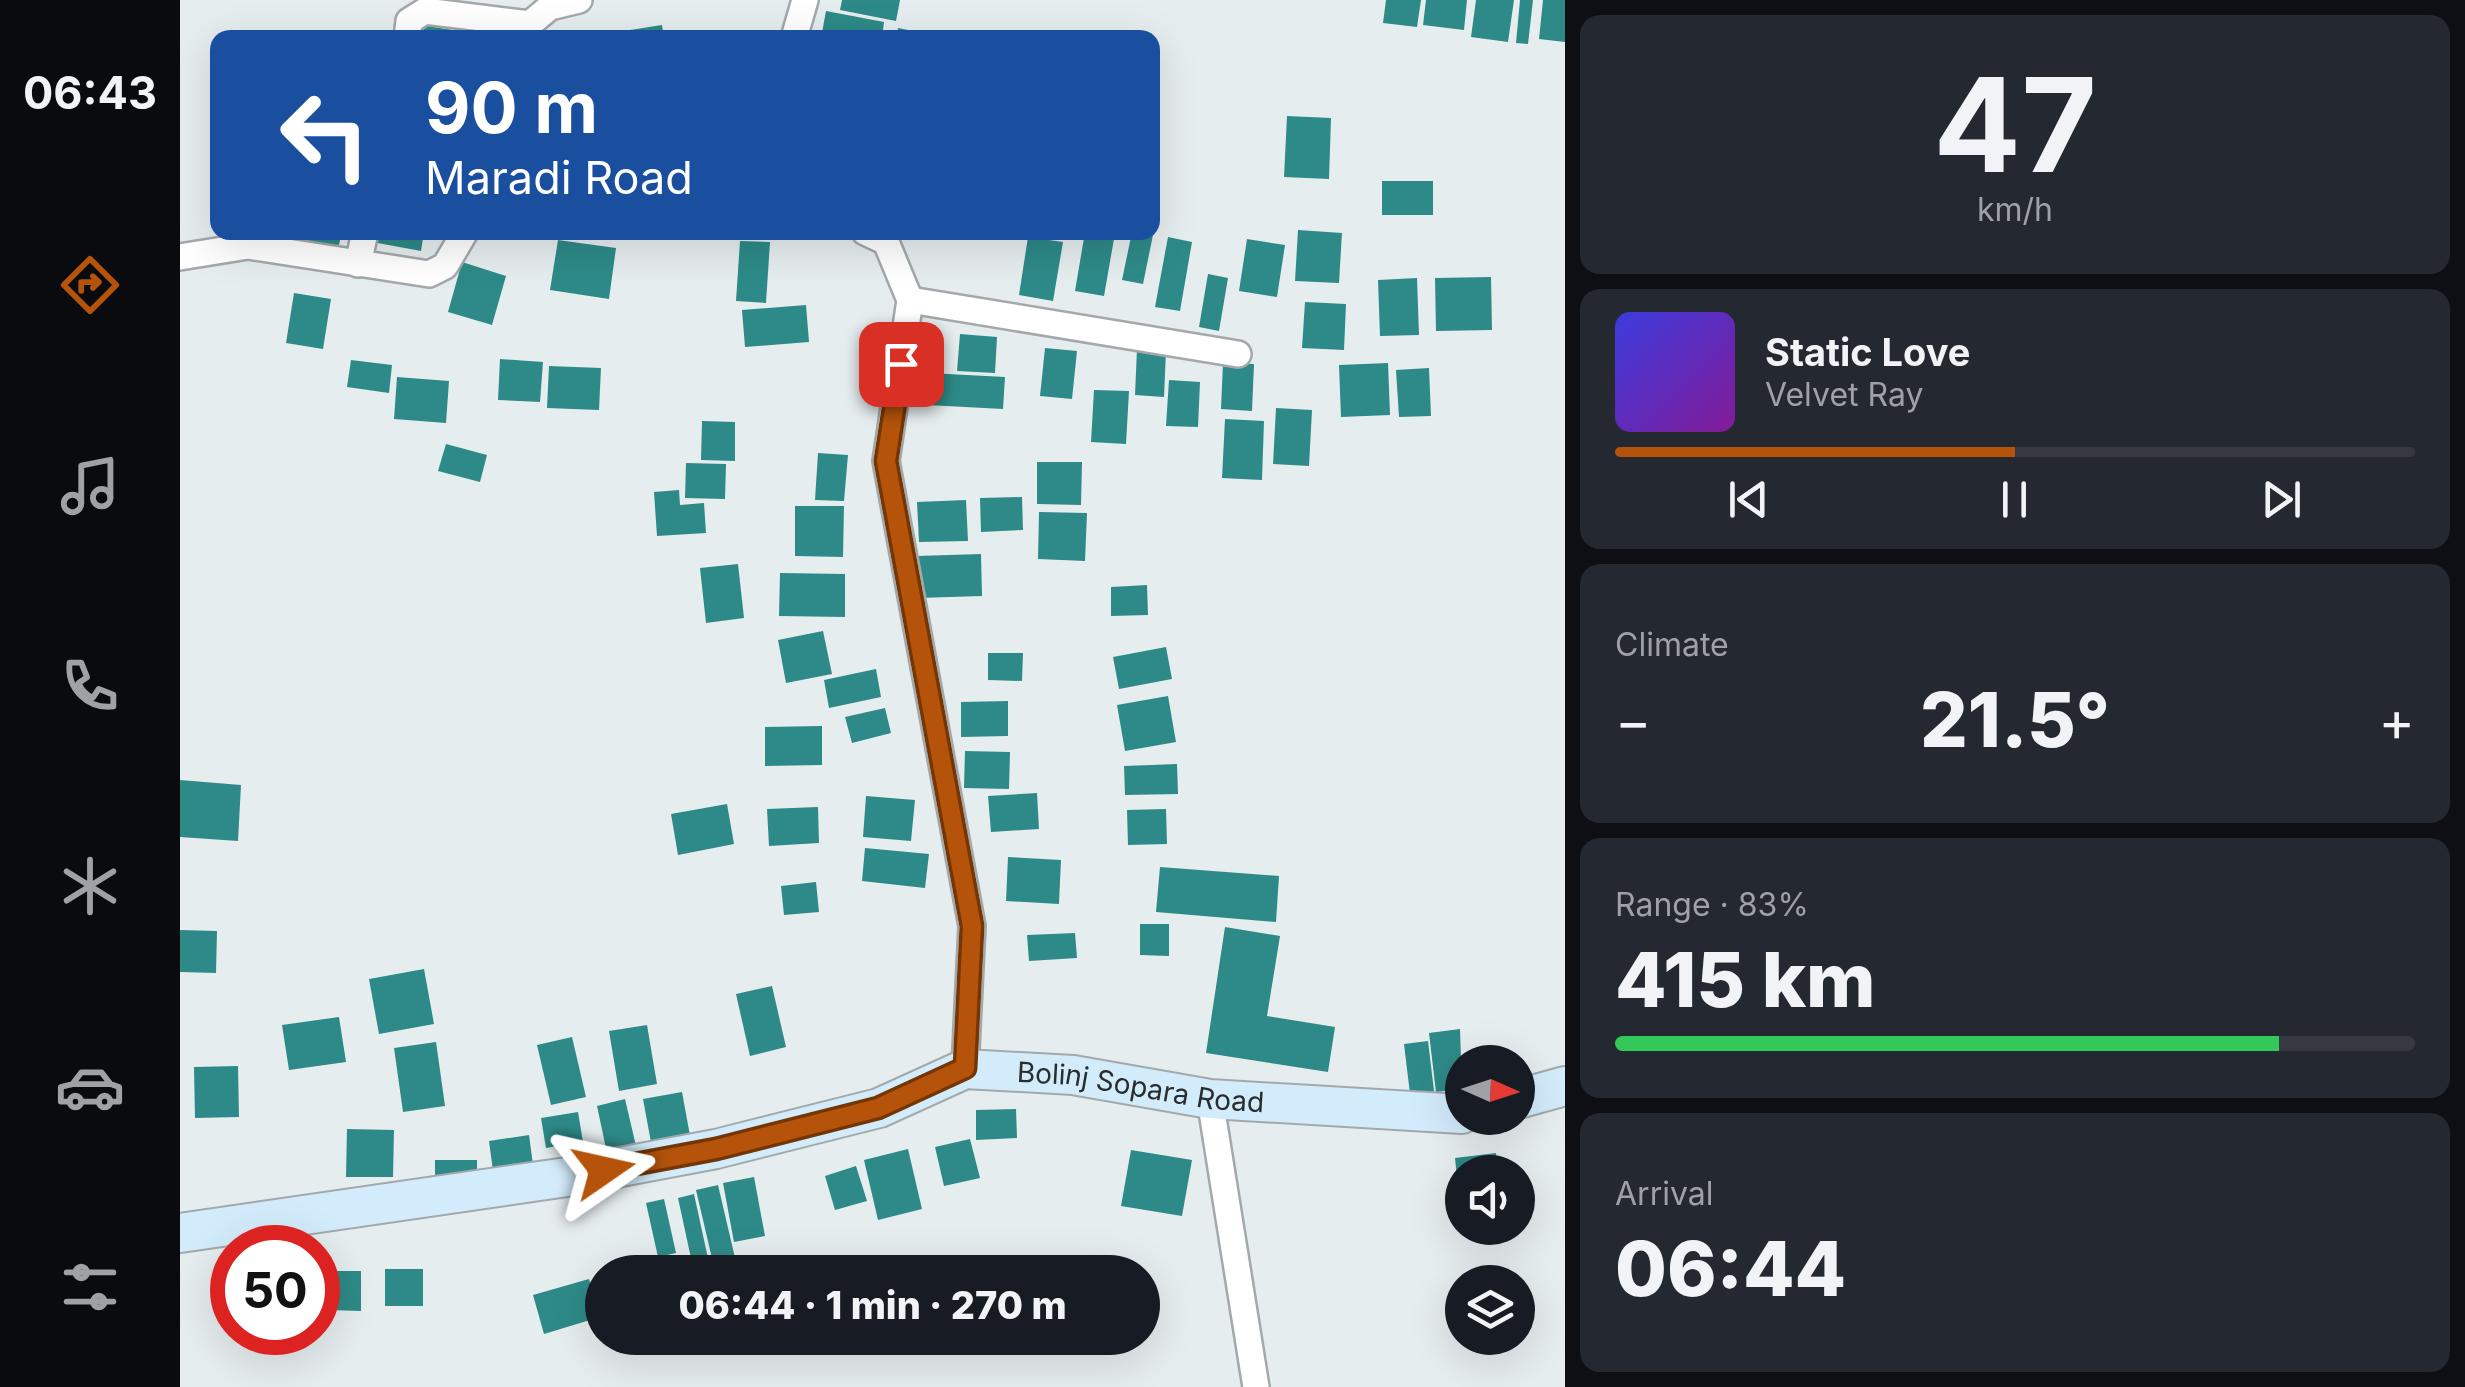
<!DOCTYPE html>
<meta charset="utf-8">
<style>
body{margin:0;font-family:Inter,sans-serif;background:#242831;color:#f1f3f6;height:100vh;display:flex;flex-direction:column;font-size:38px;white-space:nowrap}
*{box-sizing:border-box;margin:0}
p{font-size:32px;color:#9ea1a6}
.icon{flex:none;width:55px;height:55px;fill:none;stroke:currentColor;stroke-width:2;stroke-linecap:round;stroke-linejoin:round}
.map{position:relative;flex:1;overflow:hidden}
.drawer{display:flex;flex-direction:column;gap:15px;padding:15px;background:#0d0f14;width:900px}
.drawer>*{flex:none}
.banner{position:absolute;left:30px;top:30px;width:950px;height:210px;border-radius:20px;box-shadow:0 10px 40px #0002;background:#1a4fa0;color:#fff;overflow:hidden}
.needle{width:65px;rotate:93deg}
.tools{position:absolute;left:1265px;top:1045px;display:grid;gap:20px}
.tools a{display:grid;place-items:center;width:90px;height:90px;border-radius:50%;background:#171b24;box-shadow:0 10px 40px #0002;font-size:50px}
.speed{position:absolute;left:30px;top:1225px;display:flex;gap:20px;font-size:50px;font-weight:700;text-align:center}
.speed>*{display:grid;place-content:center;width:130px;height:130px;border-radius:50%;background:#171b24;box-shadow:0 10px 40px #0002;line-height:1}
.speed .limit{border:15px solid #d22;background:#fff;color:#111}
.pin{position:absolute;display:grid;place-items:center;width:85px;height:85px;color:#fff;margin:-42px;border-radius:20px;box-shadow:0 5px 15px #0006}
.me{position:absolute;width:110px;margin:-55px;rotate:79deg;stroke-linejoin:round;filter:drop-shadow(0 0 8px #0008)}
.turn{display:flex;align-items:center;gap:35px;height:210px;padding:0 50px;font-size:45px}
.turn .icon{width:130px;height:130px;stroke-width:2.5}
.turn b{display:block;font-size:70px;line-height:85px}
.big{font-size:75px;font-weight:800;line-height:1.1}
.drawer .widget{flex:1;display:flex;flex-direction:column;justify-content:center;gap:15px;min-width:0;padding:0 35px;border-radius:20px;background:#242831}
.drawer .dial{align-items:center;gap:0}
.dial b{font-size:130px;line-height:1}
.song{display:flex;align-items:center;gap:30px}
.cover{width:120px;height:120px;border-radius:15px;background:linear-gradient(135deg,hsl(240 70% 55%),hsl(290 70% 35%))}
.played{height:10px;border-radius:5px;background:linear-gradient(90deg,#b45309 50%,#363941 50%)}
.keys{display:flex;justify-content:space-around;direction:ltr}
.heat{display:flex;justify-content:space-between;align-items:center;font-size:55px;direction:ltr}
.charge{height:15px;border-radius:8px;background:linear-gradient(90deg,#34c759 83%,#363941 0)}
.trip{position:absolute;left:405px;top:1255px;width:575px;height:100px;border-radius:50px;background:#171b24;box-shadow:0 10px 40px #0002;font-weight:800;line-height:100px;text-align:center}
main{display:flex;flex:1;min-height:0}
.tab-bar{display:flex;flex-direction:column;width:180px;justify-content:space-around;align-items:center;background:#090b0e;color:#9ea1a6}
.tab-bar .icon{width:70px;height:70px}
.tab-bar .selected{color:#b45309}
.tab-bar b{font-size:45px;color:#f1f3f6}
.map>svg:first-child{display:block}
.building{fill:#2d8a88}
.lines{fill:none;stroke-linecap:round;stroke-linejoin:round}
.street-casing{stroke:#a3a9ab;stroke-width:30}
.secondary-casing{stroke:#a3a9ab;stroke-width:42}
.street{stroke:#fff;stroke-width:25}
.secondary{stroke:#d3ecfc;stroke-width:38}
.route-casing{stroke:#753606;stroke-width:25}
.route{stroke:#b45309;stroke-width:18}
.labels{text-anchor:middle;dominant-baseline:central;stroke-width:9;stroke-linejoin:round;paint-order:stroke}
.street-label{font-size:28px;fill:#2a2d2d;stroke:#f4fafc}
</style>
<main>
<nav class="tab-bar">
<b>06:43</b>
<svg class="icon selected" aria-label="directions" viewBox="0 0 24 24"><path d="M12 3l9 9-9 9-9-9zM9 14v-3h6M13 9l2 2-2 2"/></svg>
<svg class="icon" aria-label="music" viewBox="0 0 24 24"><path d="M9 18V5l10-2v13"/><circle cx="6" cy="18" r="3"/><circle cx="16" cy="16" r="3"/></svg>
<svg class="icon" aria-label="phone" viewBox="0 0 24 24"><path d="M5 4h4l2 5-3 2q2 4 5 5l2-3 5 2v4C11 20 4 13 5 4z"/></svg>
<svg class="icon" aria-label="climate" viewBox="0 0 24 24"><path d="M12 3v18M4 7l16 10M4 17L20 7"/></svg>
<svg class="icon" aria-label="car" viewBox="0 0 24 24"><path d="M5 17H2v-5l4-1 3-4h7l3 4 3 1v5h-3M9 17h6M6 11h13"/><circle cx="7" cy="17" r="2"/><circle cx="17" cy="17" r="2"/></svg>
<svg class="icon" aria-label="filters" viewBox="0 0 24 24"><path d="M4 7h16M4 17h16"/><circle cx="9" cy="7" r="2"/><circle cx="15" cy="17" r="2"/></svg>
</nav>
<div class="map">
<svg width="1385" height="1387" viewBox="0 0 1385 1387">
<rect width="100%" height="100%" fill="#e6edef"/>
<g class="building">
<path d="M 662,0 L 720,0 L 716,21 L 660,10 Z"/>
<path d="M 1206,0 L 1241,0 L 1237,27 L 1203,23 Z"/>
<path d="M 1246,0 L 1287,0 L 1284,30 L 1243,25 Z"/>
<path d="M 1296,0 L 1334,0 L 1328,42 L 1291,37 Z"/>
<path d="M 1340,0 L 1353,0 L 1348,44 L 1336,43 Z"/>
<path d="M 1363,0 L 1385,0 L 1385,42 L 1359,39 Z"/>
<path d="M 646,11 L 704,22 L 702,38 L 641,38 Z"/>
<path d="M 236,24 L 285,32 L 284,38 L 234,38 Z"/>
<path d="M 482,25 L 484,38 L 451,38 L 450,30 Z"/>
<path d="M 718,28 L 758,36 L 758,38 L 716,38 Z"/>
<path d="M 1107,116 L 1151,118 L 1149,179 L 1104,177 Z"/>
<rect x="1202" y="181" width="51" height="34"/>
<path d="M 1118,230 L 1162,233 L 1159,283 L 1115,281 Z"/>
<path d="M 106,232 L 162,232 L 158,249 L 105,237 Z"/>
<path d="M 194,232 L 244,232 L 241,251 L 192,242 Z"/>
<path d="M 905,232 L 935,233 L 924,296 L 895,291 Z"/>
<path d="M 952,232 L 973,235 L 963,284 L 942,280 Z"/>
<path d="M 848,237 L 883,242 L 873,301 L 839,295 Z"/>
<path d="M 988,237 L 1012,242 L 1000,311 L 975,307 Z"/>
<path d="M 1067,239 L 1105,245 L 1097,297 L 1059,291 Z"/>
<path d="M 378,240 L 436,248 L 429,299 L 370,290 Z"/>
<path d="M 560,241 L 590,242 L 586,303 L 556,301 Z"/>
<path d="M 282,262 L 326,276 L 312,325 L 268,312 Z"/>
<path d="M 1028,274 L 1048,278 L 1039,331 L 1019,327 Z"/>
<path d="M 1311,277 L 1312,330 L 1256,331 L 1255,278 Z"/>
<path d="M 1237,278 L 1239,335 L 1200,336 L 1198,280 Z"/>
<path d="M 114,293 L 151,299 L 143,349 L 106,343 Z"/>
<path d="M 1125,302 L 1166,304 L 1164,350 L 1122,348 Z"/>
<path d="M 626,305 L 629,342 L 565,347 L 562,310 Z"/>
<path d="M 780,334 L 817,337 L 815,373 L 777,371 Z"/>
<path d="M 865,348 L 897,351 L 892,399 L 860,396 Z"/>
<path d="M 957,349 L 986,351 L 984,397 L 955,395 Z"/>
<path d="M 320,359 L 363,362 L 360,402 L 318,400 Z"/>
<path d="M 171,360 L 212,365 L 209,393 L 167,387 Z"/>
<path d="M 1043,363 L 1074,364 L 1072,411 L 1041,409 Z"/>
<path d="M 1208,363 L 1210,415 L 1161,417 L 1159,365 Z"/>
<path d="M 369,366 L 421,368 L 419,410 L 367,408 Z"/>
<path d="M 1249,368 L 1251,416 L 1219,417 L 1216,370 Z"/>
<path d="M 749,373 L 825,377 L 823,409 L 747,405 Z"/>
<path d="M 217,377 L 269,381 L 266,423 L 214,419 Z"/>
<path d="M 989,380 L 1020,382 L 1018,427 L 986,426 Z"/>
<path d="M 914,390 L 949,391 L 946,444 L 911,442 Z"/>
<path d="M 1096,408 L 1132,410 L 1129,466 L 1093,464 Z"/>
<path d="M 1045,419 L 1084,421 L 1082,480 L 1042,478 Z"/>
<path d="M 522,421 L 555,422 L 555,461 L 521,460 Z"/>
<path d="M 266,444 L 307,455 L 300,482 L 258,471 Z"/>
<path d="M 638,453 L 668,455 L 664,501 L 635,500 Z"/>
<path d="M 857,462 L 902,462 L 901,505 L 857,504 Z"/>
<path d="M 506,463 L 546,464 L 545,499 L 505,498 Z"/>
<path d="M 499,490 L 500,505 L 524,503 L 526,533 L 477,536 L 474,492 Z"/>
<path d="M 842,497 L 843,530 L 801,532 L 800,498 Z"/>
<path d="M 786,500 L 788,541 L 739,542 L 737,502 Z"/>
<path d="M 615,506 L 664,506 L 663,557 L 615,556 Z"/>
<path d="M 859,512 L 907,513 L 905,561 L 858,559 Z"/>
<path d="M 801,554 L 802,596 L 738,598 L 737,556 Z"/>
<path d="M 558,564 L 564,618 L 526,623 L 520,568 Z"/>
<path d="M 600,573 L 665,574 L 665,617 L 599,616 Z"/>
<path d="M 967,585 L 968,615 L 931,616 L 931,587 Z"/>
<path d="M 643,631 L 652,674 L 606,683 L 598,640 Z"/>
<path d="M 986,647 L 992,679 L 939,689 L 933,657 Z"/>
<path d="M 808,653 L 843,653 L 842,681 L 808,680 Z"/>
<path d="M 696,669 L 701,697 L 649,708 L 644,680 Z"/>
<path d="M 988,696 L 996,742 L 945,751 L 937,705 Z"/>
<path d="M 828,701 L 828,736 L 781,737 L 781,702 Z"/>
<path d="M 705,708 L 711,733 L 672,743 L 665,717 Z"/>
<path d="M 642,726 L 642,765 L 585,766 L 585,727 Z"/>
<path d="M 785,751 L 830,752 L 829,789 L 784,788 Z"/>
<path d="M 997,764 L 998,794 L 945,795 L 944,766 Z"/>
<path d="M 0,780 L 61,785 L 58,841 L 0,837 Z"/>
<path d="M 857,793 L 859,829 L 811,832 L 808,796 Z"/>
<path d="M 686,796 L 735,800 L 731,841 L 683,837 Z"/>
<path d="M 547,804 L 554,844 L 498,855 L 491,814 Z"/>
<path d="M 638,807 L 639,843 L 589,846 L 587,809 Z"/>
<path d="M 986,809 L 987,844 L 948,845 L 947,810 Z"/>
<path d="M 685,848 L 749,854 L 745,888 L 682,881 Z"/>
<path d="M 828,857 L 881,860 L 879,904 L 826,901 Z"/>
<path d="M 980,867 L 1099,876 L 1096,922 L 976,912 Z"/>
<path d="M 636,882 L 639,912 L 604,915 L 601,886 Z"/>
<path d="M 960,924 L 989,924 L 989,956 L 960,955 Z"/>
<path d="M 1045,927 L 1100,936 L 1087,1016 L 1155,1027 L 1148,1072 L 1026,1053 Z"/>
<path d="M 0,930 L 37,931 L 36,973 L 0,972 Z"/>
<path d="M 895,933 L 897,958 L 849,961 L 847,935 Z"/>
<path d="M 244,969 L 254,1024 L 199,1034 L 189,979 Z"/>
<path d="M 592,986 L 606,1047 L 570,1056 L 556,994 Z"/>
<path d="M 159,1017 L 166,1062 L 109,1070 L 102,1025 Z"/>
<path d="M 467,1025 L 477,1084 L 439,1091 L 429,1031 Z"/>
<path d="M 1280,1029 L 1282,1089 L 1256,1092 L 1249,1033 Z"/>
<path d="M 392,1037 L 406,1097 L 371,1105 L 357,1045 Z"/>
<path d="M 1248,1041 L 1254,1091 L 1230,1094 L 1224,1044 Z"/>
<path d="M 256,1042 L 265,1106 L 223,1112 L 214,1048 Z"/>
<path d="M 58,1066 L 59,1117 L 15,1118 L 14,1067 Z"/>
<path d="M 502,1092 L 511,1141 L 472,1148 L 463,1099 Z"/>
<path d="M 445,1099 L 456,1146 L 427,1153 L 417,1106 Z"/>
<path d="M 836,1109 L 837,1138 L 796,1140 L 796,1110 Z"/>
<path d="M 398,1112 L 403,1142 L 366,1148 L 361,1118 Z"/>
<path d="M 167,1129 L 214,1130 L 213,1177 L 166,1177 Z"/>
<path d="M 349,1135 L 353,1165 L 313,1171 L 309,1141 Z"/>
<path d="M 790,1139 L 800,1178 L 764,1186 L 755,1147 Z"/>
<path d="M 728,1149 L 742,1209 L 698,1220 L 684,1160 Z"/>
<path d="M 951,1150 L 1012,1160 L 1002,1216 L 941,1206 Z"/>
<path d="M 1316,1153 L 1318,1172 L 1282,1172 L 1280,1206 L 1275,1158 Z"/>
<rect x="255" y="1160" width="42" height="20"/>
<path d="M 676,1166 L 687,1201 L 655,1210 L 645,1176 Z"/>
<path d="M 574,1177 L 585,1236 L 554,1242 L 543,1183 Z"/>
<path d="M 538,1185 L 556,1262 L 534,1267 L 516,1190 Z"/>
<path d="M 514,1194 L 531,1272 L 514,1272 L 498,1198 Z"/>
<path d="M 484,1199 L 496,1253 L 478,1257 L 466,1203 Z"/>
<rect x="205" y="1269" width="38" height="37"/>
<path d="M 147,1271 L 181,1271 L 181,1311 L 147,1310 Z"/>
<path d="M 409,1279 L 420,1317 L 364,1334 L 353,1295 Z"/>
</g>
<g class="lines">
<defs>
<g id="street">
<path d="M 340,32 L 370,7 L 399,0"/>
<path d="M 227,38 L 229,21 L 245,11 L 350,24"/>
<path d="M 614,38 L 625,0"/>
<path d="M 685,232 L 706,242 L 730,300 L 706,461 L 792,926 L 785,1069"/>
<path d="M 0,257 L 68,246 L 249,274 L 265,266 L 285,232"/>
<path d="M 178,264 L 185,232"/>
<path d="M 730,300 L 1058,354"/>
<path d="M 1030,1099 L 1076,1387"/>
</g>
<g id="secondary">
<path d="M 1338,1099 L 1385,1086"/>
<path id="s1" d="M 0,1233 L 387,1177 L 536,1149 L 699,1108 L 785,1069 L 893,1075 L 1030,1099 L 1282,1114"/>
</g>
</defs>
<use href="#street" class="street-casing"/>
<use href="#secondary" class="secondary-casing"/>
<use href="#street" class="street"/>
<use href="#secondary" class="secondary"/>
</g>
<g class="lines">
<defs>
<path id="route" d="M 424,1170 L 536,1149 L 698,1108 L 785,1068 L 792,926 L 706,461 L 721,364"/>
</defs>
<use href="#route" class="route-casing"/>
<use href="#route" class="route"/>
</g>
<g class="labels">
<g class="street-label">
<text stroke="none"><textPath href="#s1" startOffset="982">Bolinj Sopara Road</textPath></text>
</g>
</g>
</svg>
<div class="tools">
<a><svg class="needle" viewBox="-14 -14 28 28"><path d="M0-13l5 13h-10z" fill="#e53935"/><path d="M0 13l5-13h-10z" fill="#9ea1a6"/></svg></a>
<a><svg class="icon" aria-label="sound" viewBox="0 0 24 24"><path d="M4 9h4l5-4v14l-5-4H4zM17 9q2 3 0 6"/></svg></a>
<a><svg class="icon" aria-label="layers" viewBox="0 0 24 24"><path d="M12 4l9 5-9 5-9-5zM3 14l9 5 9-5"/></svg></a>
</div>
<div class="speed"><div class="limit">50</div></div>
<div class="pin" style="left:721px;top:364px;background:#d93025"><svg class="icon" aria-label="arrive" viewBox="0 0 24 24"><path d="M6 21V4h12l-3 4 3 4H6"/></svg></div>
<svg class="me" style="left:424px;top:1170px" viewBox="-20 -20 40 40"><path d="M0-17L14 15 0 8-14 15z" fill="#b45309" stroke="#fff" stroke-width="4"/></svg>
<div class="trip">06:44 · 1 min · 270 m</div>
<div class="banner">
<div class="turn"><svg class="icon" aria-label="left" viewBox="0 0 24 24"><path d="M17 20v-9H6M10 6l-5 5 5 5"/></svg><div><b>90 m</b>Maradi Road</div></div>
</div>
</div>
<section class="drawer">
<div class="widget dial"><b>47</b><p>km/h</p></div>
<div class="widget">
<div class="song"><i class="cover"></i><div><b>Static Love</b><p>Velvet Ray</p></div></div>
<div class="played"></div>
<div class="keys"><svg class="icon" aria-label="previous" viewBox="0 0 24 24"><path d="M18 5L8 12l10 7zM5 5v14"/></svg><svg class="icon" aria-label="pause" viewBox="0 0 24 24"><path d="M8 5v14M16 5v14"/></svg><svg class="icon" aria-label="next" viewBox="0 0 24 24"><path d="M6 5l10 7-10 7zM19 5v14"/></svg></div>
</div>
<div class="widget"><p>Climate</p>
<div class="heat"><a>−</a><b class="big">21.5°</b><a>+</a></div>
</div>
<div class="widget"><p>Range · 83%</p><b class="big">415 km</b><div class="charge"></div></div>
<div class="widget"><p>Arrival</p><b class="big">06:44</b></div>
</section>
</main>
